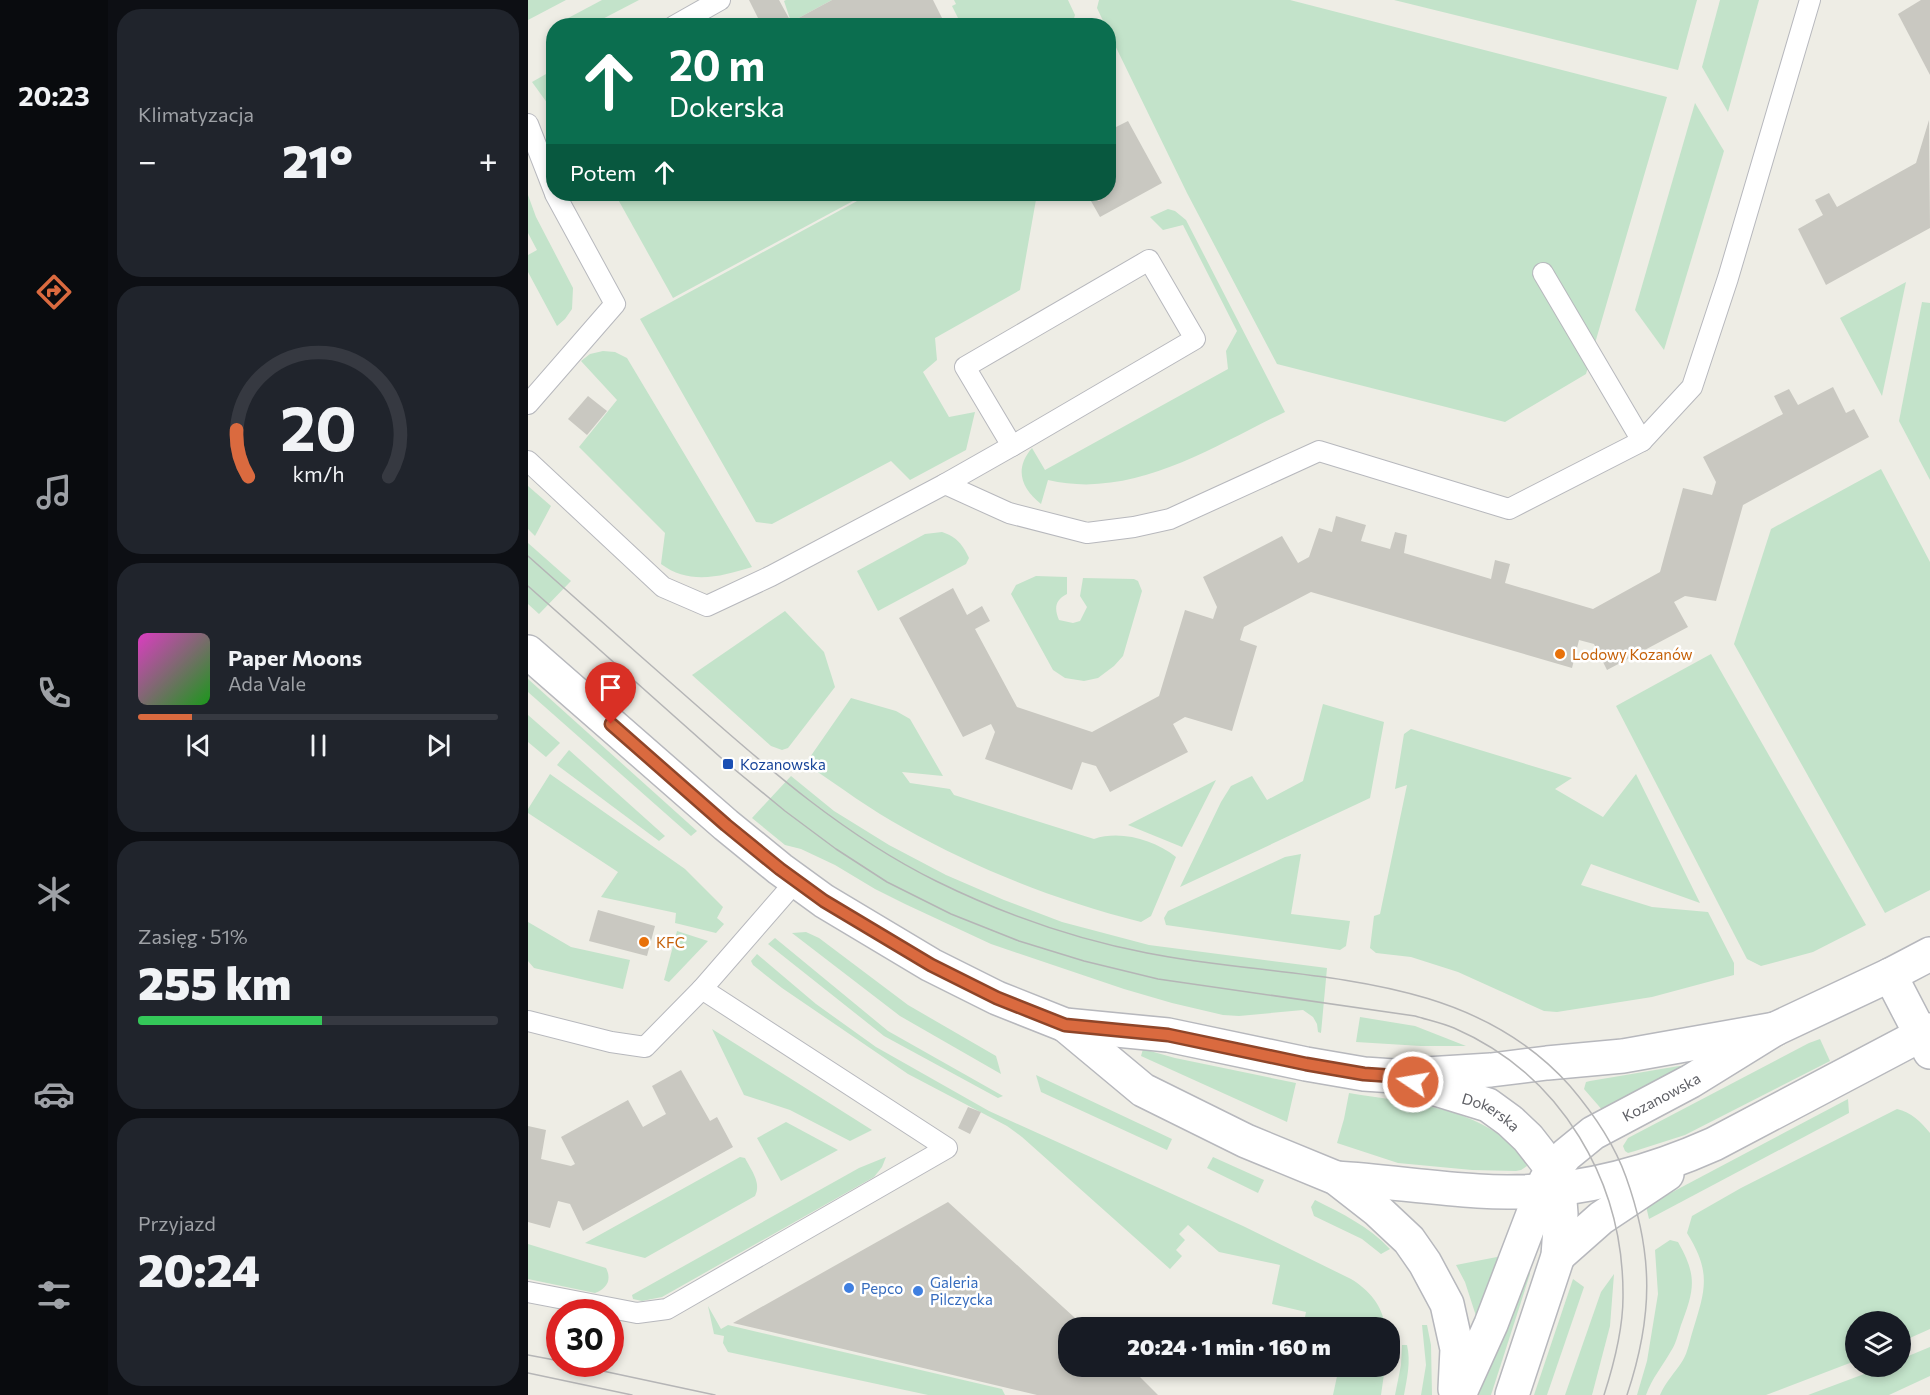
<!DOCTYPE html>
<html lang="pl">
<meta charset="utf-8">
<style>
body{margin:0;font-family:Commissioner,sans-serif;background:#20242c;color:#f1f3f6;height:100vh;display:flex;flex-direction:column;font-size:22px;white-space:nowrap}
*{box-sizing:border-box;margin:0}
p{font-size:20px;color:#9ea1a6}
.icon{flex:none;width:33px;height:33px;fill:none;stroke:currentColor;stroke-width:2;stroke-linecap:round;stroke-linejoin:round}
.map{position:relative;flex:1;overflow:hidden}
.details{display:flex;flex-direction:column;gap:9px;padding:9px;background:#0d0f14;width:420px}
.details>*{flex:none}
.top-card{position:absolute;left:18px;top:18px;width:570px;height:183px;border-radius:24px;box-shadow:0 3px 9px #0003;background:#0b6e4f;color:#fff;overflow:hidden}
.buttons{position:absolute;left:1317px;top:1311px;display:grid;gap:12px}
.buttons a{display:grid;place-items:center;width:66px;height:66px;border-radius:50%;background:#171b24;box-shadow:0 3px 9px #0003;font-size:30px}
.speed{position:absolute;left:18px;top:1299px;display:flex;gap:12px;font-size:30px;font-weight:700;text-align:center}
.speed>*{display:grid;place-content:center;width:78px;height:78px;border-radius:50%;background:#171b24;box-shadow:0 3px 9px #0003;line-height:1}
.speed .limit{border:9px solid #d22;background:#fff;color:#111}
.pin{position:absolute;display:grid;place-items:center;width:51px;height:51px;color:#fff;margin:-62px -26px;border-radius:50% 50% 50% 0;rotate:-45deg;box-shadow:0 0 6px #0007}
.pin .icon{rotate:45deg}
.me{position:absolute;width:66px;margin:-33px;rotate:282deg;stroke-linejoin:round;filter:drop-shadow(0 0 4px #0008)}
.turn{display:flex;align-items:center;gap:21px;height:126px;padding:0 24px;font-size:27px}
.turn .icon{width:78px;height:78px;stroke-width:2.5}
.turn b{display:block;font-size:42px;line-height:51px}
.then{display:flex;align-items:center;height:57px;padding:0 24px;background:#0003;gap:12px;font-size:22px}
.big{font-size:45px;font-weight:800;line-height:1.1}
.details .tile{flex:1;display:flex;flex-direction:column;justify-content:center;gap:9px;min-width:0;padding:0 21px;border-radius:24px;background:#20242c}
.details .dial{align-items:center;gap:0}
.dial svg{height:156px;overflow:visible;fill:none;stroke:#363941;stroke-width:7;stroke-linecap:round;text-anchor:middle}
.dial text{fill:#f1f3f6;stroke:none}
.song{display:flex;align-items:center;gap:18px}
.cover{width:72px;height:72px;border-radius:9px;background:linear-gradient(135deg,hsl(310 70% 55%),hsl(120 70% 35%))}
.played{height:6px;border-radius:3px;background:linear-gradient(90deg,#da6a3f 15%,#363941 15%)}
.keys{display:flex;justify-content:space-around;direction:ltr}
.heat{display:flex;justify-content:space-between;align-items:center;font-size:33px;direction:ltr}
.charge{height:9px;border-radius:4px;background:linear-gradient(90deg,#34c759 51%,#363941 0)}
.trip{position:absolute;left:530px;top:1317px;width:342px;height:60px;border-radius:24px;background:#171b24;box-shadow:0 3px 9px #0003;font-weight:800;line-height:60px;text-align:center}
main{display:flex;flex:1;min-height:0}
.menu{display:flex;flex-direction:column;width:108px;justify-content:space-around;align-items:center;background:#090b0e;color:#9ea1a6}
.menu .icon{width:42px;height:42px}
.menu .selected{color:#da6a3f}
.menu b{font-size:27px;color:#f1f3f6}
.map>svg:first-child{display:block}
.green{fill:#c3e3ca}
.building{fill:#c9c8c1}
.lines{fill:none;stroke-linecap:round;stroke-linejoin:round}
.service-casing{stroke:#b7b8bd;stroke-width:22}
.minor-casing{stroke:#b7b8bd;stroke-width:36}
.service{stroke:#fff;stroke-width:20}
.minor{stroke:#fff;stroke-width:33}
.tram{stroke:#b5b5b6;stroke-width:1.5}
.route-casing{stroke:#8e4529;stroke-width:15}
.route{stroke:#da6a3f;stroke-width:10}
.food-dot{fill:#e8710a;stroke:#fff;stroke-width:2}
.transit-dot{fill:#1a4fb4;stroke:#fff;stroke-width:2}
.shop-dot{fill:#3f7fe0;stroke:#fff;stroke-width:2}
.labels{text-anchor:middle;dominant-baseline:central;stroke-width:5;stroke-linejoin:round;paint-order:stroke}
.food-label{font-size:15px;fill:#c56008;stroke:#fff;text-anchor:start}
.transit-label{font-size:15px;fill:#164399;stroke:#fff;text-anchor:start}
.street-label{font-size:15px;fill:#5d5e64;stroke:#fff}
.shop-label{font-size:15px;fill:#366cbe;stroke:#fff;text-anchor:start}
</style>
<main>
<nav class="menu">
<b>20:23</b>
<svg class="icon selected" aria-label="directions" viewBox="0 0 24 24"><path d="M12 3l9 9-9 9-9-9zM9 14v-3h6M13 9l2 2-2 2"/></svg>
<svg class="icon" aria-label="music" viewBox="0 0 24 24"><path d="M9 18V5l10-2v13"/><circle cx="6" cy="18" r="3"/><circle cx="16" cy="16" r="3"/></svg>
<svg class="icon" aria-label="phone" viewBox="0 0 24 24"><path d="M5 4h4l2 5-3 2q2 4 5 5l2-3 5 2v4C11 20 4 13 5 4z"/></svg>
<svg class="icon" aria-label="climate" viewBox="0 0 24 24"><path d="M12 3v18M4 7l16 10M4 17L20 7"/></svg>
<svg class="icon" aria-label="car" viewBox="0 0 24 24"><path d="M5 17H2v-5l4-1 3-4h7l3 4 3 1v5h-3M9 17h6M6 11h13"/><circle cx="7" cy="17" r="2"/><circle cx="17" cy="17" r="2"/></svg>
<svg class="icon" aria-label="filters" viewBox="0 0 24 24"><path d="M4 7h16M4 17h16"/><circle cx="9" cy="7" r="2"/><circle cx="15" cy="17" r="2"/></svg>
</nav>
<section class="details">
<div class="tile"><p>Klimatyzacja</p>
<div class="heat"><a>−</a><b class="big">21°</b><a>+</a></div>
</div>
<div class="tile dial"><svg viewBox="0 0 100 80">
<path d="M14 69A42 42 0 1 1 86 69"/>
<path d="M14 69A42 42 0 0 1 8 45" stroke="#da6a3f"/>
<text x="50" y="56" font-size="32" font-weight="700">20</text>
<text x="50" y="72" font-size="11">km/h</text>
</svg></div>
<div class="tile">
<div class="song"><i class="cover"></i><div><b>Paper Moons</b><p>Ada Vale</p></div></div>
<div class="played"></div>
<div class="keys"><svg class="icon" aria-label="previous" viewBox="0 0 24 24"><path d="M18 5L8 12l10 7zM5 5v14"/></svg><svg class="icon" aria-label="pause" viewBox="0 0 24 24"><path d="M8 5v14M16 5v14"/></svg><svg class="icon" aria-label="next" viewBox="0 0 24 24"><path d="M6 5l10 7-10 7zM19 5v14"/></svg></div>
</div>
<div class="tile"><p>Zasięg · 51%</p><b class="big">255 km</b><div class="charge"></div></div>
<div class="tile"><p>Przyjazd</p><b class="big">20:24</b></div>
</section>
<div class="map">
<svg width="1402" height="1395" viewBox="0 0 1402 1395">
<rect width="100%" height="100%" fill="#eeede5"/>
<g class="green">
<path d="M 0,0 L 38,0 L 0,20 Z"/>
<path d="M 74,0 L 111,0 L 63,25 L 27,25 Z"/>
<path d="M 258,0 L 304,0 L 263,22 L 256,1 Z"/>
<path d="M 426,0 L 540,0 L 547,15 L 544,25 L 431,25 L 433,24 L 424,6 L 428,4 Z"/>
<path d="M 571,0 L 762,0 L 1139,97 L 1058,374 L 977,422 L 749,364 L 659,193 L 581,33 L 580,26 L 577,25 L 569,8 Z"/>
<path d="M 866,0 L 1169,0 L 1150,70 Z"/>
<path d="M 1192,0 L 1231,0 L 1200,112 L 1174,67 Z"/>
<path d="M 25,70 L 25,111 L 4,82 Z"/>
<path d="M 1167,103 L 1196,151 L 1136,350 L 1107,310 Z"/>
<path d="M 87,194 L 338,194 L 145,298 Z"/>
<path d="M 342,194 L 509,194 L 492,290 L 407,338 L 409,360 L 395,372 L 421,417 L 447,412 L 438,450 L 382,480 L 363,461 L 244,524 L 228,522 L 112,319 Z"/>
<path d="M 0,195 L 8,217 L 45,288 L 44,309 L 37,319 L 29,326 L 0,272 L 0,255 L 9,250 L 0,233 Z"/>
<path d="M 640,209 L 647,211 L 658,220 L 757,412 C 684,447 605,500 520,480 L 513,504 C 493,488 486,469 504,448 L 517,470 L 700,369 L 698,351 L 709,331 L 655,225 L 635,230 L 622,217 Z"/>
<path d="M 1378,282 L 1354,396 L 1312,318 Z"/>
<path d="M 1394,302 L 1402,303 L 1402,480 L 1371,421 Z"/>
<path d="M 75,351 L 87,352 L 99,358 L 224,567 C 192,577 161,585 133,564 L 137,533 L 51,447 L 89,400 L 53,361 L 62,354 Z"/>
<path d="M 1353,469 L 1402,562 L 1402,890 L 1357,913 L 1206,644 L 1243,529 Z"/>
<path d="M 0,486 L 23,506 L 7,536 L 0,529 Z"/>
<path d="M 414,532 C 429,537 434,544 441,558 L 438,564 L 350,611 L 329,571 L 397,534 Z"/>
<path d="M 0,543 L 43,581 L 11,614 L 0,604 Z"/>
<path d="M 508,576 L 539,577 L 539,594 C 527,600 526,608 531,620 L 545,623 L 552,621 L 559,607 L 552,596 L 555,578 L 606,579 L 610,581 L 614,591 L 595,656 L 586,666 L 570,678 L 556,681 L 537,678 L 525,670 L 483,594 L 488,585 Z"/>
<path d="M 257,611 L 296,652 L 307,687 L 260,748 L 254,750 L 243,746 L 164,675 Z"/>
<path d="M 1183,654 L 1338,925 L 1285,952 L 1233,966 L 1219,959 L 1088,706 Z"/>
<path d="M 0,679 L 169,831 L 163,836 L 0,692 Z"/>
<path d="M 323,698 L 368,711 L 382,719 L 415,776 L 374,772 L 382,783 L 422,789 L 426,795 L 566,839 C 593,830 626,840 648,857 L 623,916 L 613,922 C 530,901 451,870 376,828 C 343,810 312,787 281,766 L 280,760 Z"/>
<path d="M 795,704 L 856,722 L 842,798 L 652,887 L 693,802 L 703,786 L 724,776 L 739,800 L 775,781 Z"/>
<path d="M 0,715 L 32,743 L 18,757 L 0,742 Z"/>
<path d="M 883,729 L 1044,778 L 1027,789 L 1075,817 L 1108,774 L 1172,903 L 1063,864 L 1053,885 L 1124,907 L 1180,912 L 1206,963 L 1206,975 L 1124,997 L 1029,1012 L 1016,1011 L 930,972 L 883,957 L 848,953 L 842,948 L 846,916 L 852,914 L 879,785 L 867,789 L 876,734 Z"/>
<path d="M 41,750 L 137,836 L 131,841 L 29,765 Z"/>
<path d="M 22,774 L 157,869 L 195,907 L 189,918 L 196,924 L 188,933 L 147,923 L 148,913 L 73,897 L 90,872 L 0,813 L 0,809 Z"/>
<path d="M 263,776 L 306,811 L 361,845 L 418,875 L 476,900 L 534,922 L 621,945 L 799,968 L 793,1033 L 790,1032 L 789,1024 L 785,1017 L 775,1010 L 711,1016 L 695,1015 L 644,1003 L 596,989 L 463,944 L 377,904 L 347,889 L 307,865 L 273,849 L 257,845 L 224,818 Z"/>
<path d="M 688,780 L 654,847 L 600,825 Z"/>
<path d="M 773,854 L 763,914 L 822,921 L 818,946 L 812,950 L 638,925 L 636,918 L 640,911 L 757,857 Z"/>
<path d="M 0,922 L 43,947 L 102,960 L 95,989 L 6,968 L 0,961 Z"/>
<path d="M 149,931 L 180,941 L 141,982 L 136,980 Z"/>
<path d="M 278,932 L 291,938 L 380,1005 L 468,1056 L 473,1074 L 372,1016 L 264,933 Z"/>
<path d="M 247,938 L 360,1031 L 475,1096 L 470,1098 L 356,1036 L 240,944 Z"/>
<path d="M 229,954 L 288,1004 L 348,1047 L 461,1111 L 715,1226 L 823,1279 C 841,1290 855,1306 857,1327 L 775,1327 L 778,1312 L 744,1304 L 752,1265 L 691,1252 L 660,1225 L 651,1234 L 657,1240 L 648,1250 L 654,1256 L 642,1269 L 494,1137 L 479,1126 L 380,1074 L 254,988 L 225,965 L 223,961 Z"/>
<path d="M 832,1017 L 887,1026 L 938,1046 L 893,1046 L 828,1042 Z"/>
<path d="M 184,1029 L 344,1130 L 322,1141 L 262,1110 L 216,1095 Z"/>
<path d="M 1292,1039 L 1302,1061 L 1157,1135 L 1107,1151 L 1100,1153 L 1097,1151 L 1095,1146 L 1100,1138 L 1281,1043 Z"/>
<path d="M 615,1049 L 647,1058 L 768,1083 L 759,1122 L 613,1056 Z"/>
<path d="M 1151,1066 L 1157,1066 L 1076,1112 L 1056,1089 L 1058,1082 L 1062,1081 Z"/>
<path d="M 508,1075 L 644,1139 L 639,1150 L 513,1092 Z"/>
<path d="M 821,1093 C 876,1102 935,1105 980,1141 C 989,1147 999,1154 999,1166 L 993,1170 L 988,1171 L 944,1170 L 870,1163 L 809,1143 L 816,1119 Z"/>
<path d="M 1320,1099 L 1321,1113 L 1121,1219 L 1118,1206 Z"/>
<path d="M 1369,1109 C 1383,1112 1393,1122 1402,1133 L 1402,1329 L 1373,1342 L 1372,1322 L 1328,1322 L 1327,1361 L 1238,1395 L 1132,1395 C 1138,1381 1147,1373 1155,1360 C 1160,1352 1162,1339 1165,1330 C 1178,1288 1183,1272 1159,1233 L 1164,1216 L 1213,1188 Z"/>
<path d="M 258,1122 L 310,1150 L 253,1181 L 229,1138 Z"/>
<path d="M 212,1157 L 217,1158 C 223,1170 234,1183 227,1196 L 117,1258 L 57,1243 Z"/>
<path d="M 358,1157 L 354,1167 L 346,1177 L 134,1297 L 114,1301 L 105,1299 L 104,1295 L 331,1168 Z"/>
<path d="M 685,1157 L 736,1180 L 730,1193 L 679,1168 Z"/>
<path d="M 787,1200 C 815,1214 840,1226 862,1249 L 853,1254 L 834,1239 L 786,1216 L 783,1207 Z"/>
<path d="M 1142,1240 L 1150,1242 C 1170,1277 1166,1290 1153,1325 C 1150,1334 1148,1344 1143,1351 C 1134,1367 1124,1378 1118,1395 L 1109,1395 L 1119,1361 L 1130,1294 L 1127,1250 Z"/>
<path d="M 0,1244 L 78,1268 C 84,1280 79,1288 67,1293 L 0,1279 Z"/>
<path d="M 974,1256 L 949,1319 L 937,1282 L 928,1265 Z"/>
<path d="M 1001,1269 L 1002,1274 L 963,1395 L 950,1395 L 989,1274 Z"/>
<path d="M 1086,1274 L 1082,1326 L 1064,1395 L 1037,1395 L 1073,1292 Z"/>
<path d="M 1045,1279 L 1056,1287 L 1019,1395 L 1006,1395 Z"/>
<path d="M 180,1306 L 193,1329 L 200,1325 L 474,1389 L 477,1395 L 400,1395 L 200,1352 L 195,1343 L 196,1336 L 186,1334 Z"/>
<path d="M 894,1325 L 899,1325 L 903,1345 L 904,1395 L 893,1395 L 898,1365 Z"/>
<path d="M 874,1345 L 879,1345 C 883,1362 879,1378 876,1395 L 867,1395 L 873,1365 Z"/>
<path d="M 1402,1347 L 1402,1376 L 1361,1395 L 1280,1395 L 1355,1367 L 1372,1366 L 1373,1359 Z"/>
<path d="M 811,1367 L 857,1367 L 853,1395 L 805,1395 Z"/>
</g>
<g class="building">
<path d="M 221,0 L 251,0 L 263,22 L 304,0 L 405,0 L 415,20 L 404,26 L 234,26 Z"/>
<path d="M 1393,0 L 1402,0 L 1402,75 L 1370,14 Z"/>
<path d="M 1401,120 L 1402,228 L 1298,285 L 1270,229 L 1295,215 L 1287,200 L 1301,193 L 1309,207 L 1388,163 Z"/>
<path d="M 600,121 L 634,183 L 572,217 L 559,194 L 580,194 L 580,131 Z"/>
<path d="M 1305,387 L 1318,413 L 1326,409 L 1341,437 L 1215,505 L 1188,601 L 1157,596 L 1146,602 L 1160,627 L 1079,670 L 1066,644 L 1051,640 L 1044,668 L 783,592 L 716,627 L 712,640 L 729,646 L 704,731 L 657,717 L 645,724 L 660,752 L 582,792 L 568,766 L 554,762 L 544,790 L 457,759 L 467,732 L 463,724 L 435,737 L 371,618 L 425,588 L 439,615 L 454,606 L 462,621 L 447,629 L 489,707 L 564,732 L 631,696 L 657,610 L 685,619 L 689,607 L 675,577 L 754,536 L 770,563 L 781,557 L 791,528 L 804,532 L 808,516 L 838,525 L 833,541 L 862,549 L 867,532 L 879,535 L 876,553 L 963,579 L 967,560 L 982,564 L 977,583 L 1065,609 L 1132,572 L 1155,488 L 1184,495 L 1185,492 L 1188,482 L 1175,457 L 1255,414 L 1246,396 L 1261,389 L 1270,405 Z"/>
<path d="M 60,396 L 79,411 L 59,435 L 40,419 Z"/>
<path d="M 70,910 L 127,926 L 119,956 L 61,941 Z"/>
<path d="M 153,1070 L 182,1121 L 189,1117 L 205,1147 L 55,1231 L 42,1204 L 30,1201 L 22,1228 L 0,1222 L 0,1126 L 18,1130 L 13,1159 L 43,1166 L 47,1164 L 33,1137 L 100,1100 L 115,1127 L 138,1114 L 124,1086 Z"/>
<path d="M 440,1107 L 453,1112 L 442,1134 L 430,1128 Z"/>
<path d="M 420,1202 L 558,1328 L 540,1328 L 540,1366 L 601,1366 L 630,1395 L 509,1395 L 205,1323 Z"/>
</g>
<g class="lines">
<defs>
<g id="service">
<path d="M 146,26 L 192,0"/>
<path d="M 0,124 L 26,191"/>
<path d="M 621,260 L 667,339 L 484,446 L 437,367 Z"/>
<path d="M 1015,273 L 1114,441"/>
<path d="M 0,404 L 87,304 L 27,194"/>
<path d="M 0,461 L 135,587 L 179,606 L 243,576 L 417,484 L 481,513 L 559,533 L 606,527 L 642,519 L 791,451 L 981,509 L 1114,441 L 1164,387 L 1200,278 L 1282,0"/>
<path d="M 417,484 L 484,446"/>
<path d="M 0,1021 L 83,1042 L 117,1047 L 174,989 L 268,881"/>
<path d="M 0,1292 L 109,1313 L 139,1309 L 419,1148 L 174,989"/>
</g>
<g id="minor">
<path d="M 0,652 L 198,825 L 252,869 L 296,901 L 403,965 L 469,998 L 537,1025 L 640,1035 L 778,1064 L 836,1074 L 866,1076 L 963,1070 L 1019,1063 L 1095,1056 L 1247,1029"/>
<path d="M 1362,975 L 1402,1052"/>
<path d="M 537,1025 L 615,1090 L 718,1141 L 808,1178 L 849,1210 L 881,1240 L 897,1263 L 919,1304 L 929,1349 L 927,1389"/>
<path id="s1" d="M 885,1082 L 960,1105 L 982,1121 L 1000,1138 L 1025,1170 L 1031,1188 L 1033,1214 L 1030,1256 L 984,1395"/>
<path d="M 808,1178 C 855,1181 902,1188 950,1191 C 1031,1197 1112,1177 1186,1144 L 1402,1030"/>
<path d="M 1030,1256 L 1073,1218 L 1139,1174"/>
<path id="s2" d="M 931,1395 L 963,1324 L 1018,1180 L 1038,1155 L 1065,1133 L 1163,1081 L 1247,1029 L 1362,975 L 1402,954"/>
</g>
</defs>
<use href="#service" class="service-casing"/>
<use href="#minor" class="minor-casing"/>
<use href="#service" class="service"/>
<use href="#minor" class="minor"/>
<g class="tram">
<path d="M 0,556 C 56,606 111,655 167,704 C 243,771 317,836 408,881 C 475,914 546,939 619,953 C 764,982 935,965 1042,1086 C 1065,1113 1086,1143 1098,1177 C 1126,1255 1125,1317 1099,1395"/>
<path d="M 0,586 L 200,764 L 257,811 L 308,849 L 359,882 L 423,914 L 491,941 L 556,961 L 630,979 L 887,1016 C 900,1020 914,1023 926,1028 C 1034,1075 1096,1182 1095,1297 C 1095,1330 1086,1364 1076,1395"/>
<path d="M 0,1355 L 32,1361"/>
<path d="M 42,1364 L 187,1395"/>
<path d="M 0,1373 L 104,1395"/>
</g>
</g>
<g class="lines">
<defs>
<path id="route" d="M 83,724 L 198,825 L 252,869 L 296,901 L 403,965 L 469,998 L 537,1025 L 640,1035 L 778,1064 L 836,1074 L 866,1076 L 885,1082"/>
</defs>
<use href="#route" class="route-casing"/>
<use href="#route" class="route"/>
</g>
<g class="food-dot">
<circle cx="1032" cy="654" r="6"/>
<circle cx="116" cy="942" r="6"/>
</g>
<rect class="transit-dot" x="194" y="758" width="12" height="12" rx="3"/>
<g class="shop-dot">
<circle cx="321" cy="1288" r="6"/>
<circle cx="390" cy="1291" r="6"/>
</g>
<g class="labels">
<g class="food-label">
<text x="1044" y="654">Lodowy Kozanów</text>
<text x="128" y="942">KFC</text>
</g>
<g class="transit-label">
<text x="212" y="764">Kozanowska</text>
</g>
<g class="street-label">
<text stroke="none"><textPath href="#s2" startOffset="376">Kozanowska</textPath></text>
<text stroke="none"><textPath href="#s1" startOffset="84">Dokerska</textPath></text>
</g>
<g class="shop-label">
<text x="402" y="1282">Galeria<tspan x="402" dy="17">Pilczycka</tspan></text>
<text x="333" y="1288">Pepco</text>
</g>
</g>
</svg>
<div class="buttons">
<a><svg class="icon" aria-label="layers" viewBox="0 0 24 24"><path d="M12 4l9 5-9 5-9-5zM3 14l9 5 9-5"/></svg></a>
</div>
<div class="speed"><div class="limit">30</div></div>
<div class="pin" style="left:83px;top:724px;background:#d93025"><svg class="icon" aria-label="arrive" viewBox="0 0 24 24"><path d="M6 21V4h12l-3 4 3 4H6"/></svg></div>
<svg class="me" style="left:885px;top:1082px" viewBox="-20 -20 40 40"><circle r="17" fill="#da6a3f" stroke="#fff" stroke-width="3"/><path d="M0-11L8 9 0 5-8 9z" fill="#fff"/></svg>
<div class="trip">20:24 · 1 min · 160 m</div>
<div class="top-card">
<div class="turn"><svg class="icon" aria-label="ahead" viewBox="0 0 24 24"><path d="M12 20V5M6 11l6-6 6 6"/></svg><div><b>20 m</b>Dokerska</div></div>
<div class="then">Potem<svg class="icon" aria-label="ahead" viewBox="0 0 24 24"><path d="M12 20V5M6 11l6-6 6 6"/></svg></div>
</div>
</div>
</main>
